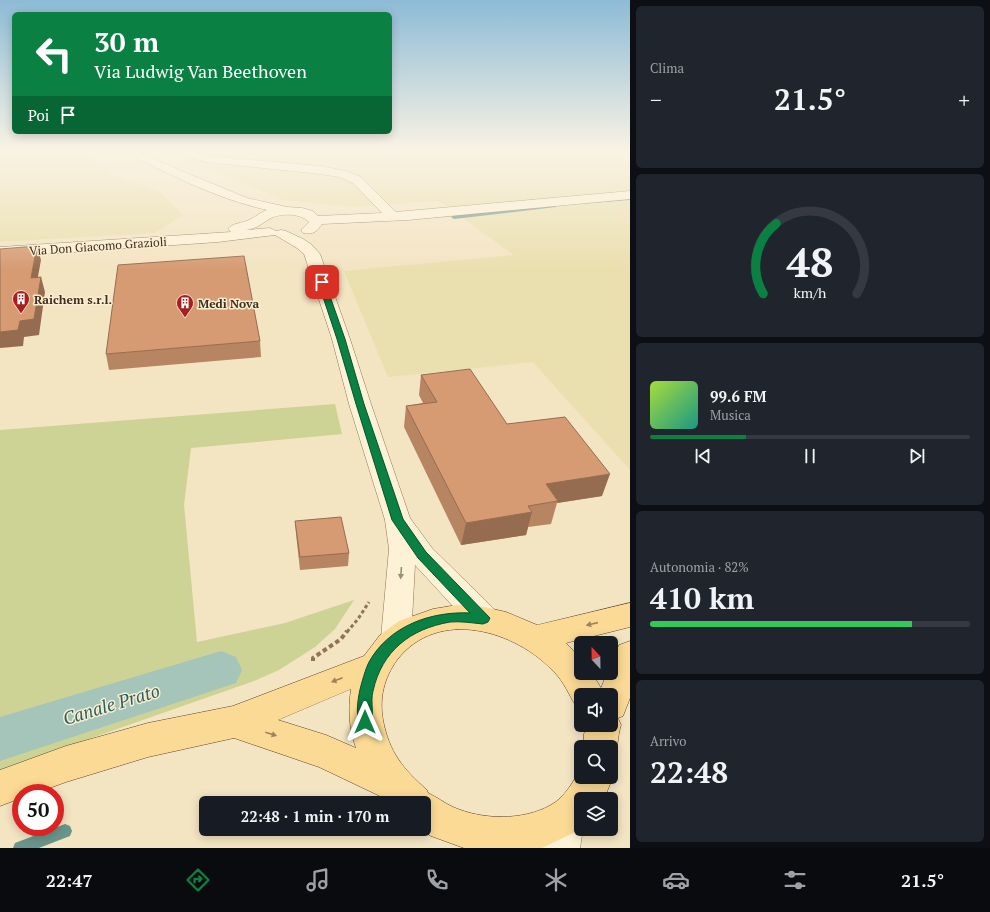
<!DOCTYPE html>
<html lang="it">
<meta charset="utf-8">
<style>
body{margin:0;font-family:"PT Serif",serif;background:#20242c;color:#f1f3f6;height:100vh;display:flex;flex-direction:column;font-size:15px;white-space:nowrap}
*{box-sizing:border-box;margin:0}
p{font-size:13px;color:#9ea1a6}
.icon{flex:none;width:22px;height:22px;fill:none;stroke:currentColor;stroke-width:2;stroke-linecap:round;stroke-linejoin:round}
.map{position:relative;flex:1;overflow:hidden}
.side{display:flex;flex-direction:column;gap:6px;padding:6px;background:#0d0f14;width:360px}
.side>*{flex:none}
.banner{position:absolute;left:12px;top:12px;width:380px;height:122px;border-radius:6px;box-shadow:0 2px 10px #0003;background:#0b8043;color:#fff;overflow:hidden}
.needle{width:26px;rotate:338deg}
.controls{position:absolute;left:574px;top:636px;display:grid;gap:8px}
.controls a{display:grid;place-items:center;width:44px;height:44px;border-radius:6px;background:#171b24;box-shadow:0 2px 10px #0003;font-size:20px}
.speed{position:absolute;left:12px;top:784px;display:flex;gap:8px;font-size:20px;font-weight:700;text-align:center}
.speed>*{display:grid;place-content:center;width:52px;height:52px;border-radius:50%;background:#171b24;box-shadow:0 2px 10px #0003;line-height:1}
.speed .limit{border:6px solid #d22;background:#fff;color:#111}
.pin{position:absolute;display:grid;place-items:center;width:34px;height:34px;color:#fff;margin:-17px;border-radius:8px;box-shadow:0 2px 6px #0006}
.me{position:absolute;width:44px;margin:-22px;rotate:0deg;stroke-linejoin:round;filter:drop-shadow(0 0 3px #0008)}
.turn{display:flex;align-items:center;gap:14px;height:84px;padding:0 16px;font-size:18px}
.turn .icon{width:52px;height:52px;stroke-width:2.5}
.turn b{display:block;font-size:28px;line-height:34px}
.then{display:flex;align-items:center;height:38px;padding:0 16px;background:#0003;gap:8px;font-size:15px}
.big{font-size:30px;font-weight:700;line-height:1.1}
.side .widget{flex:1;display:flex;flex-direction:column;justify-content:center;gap:6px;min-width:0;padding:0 14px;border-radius:6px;background:#20242c}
.side .dial{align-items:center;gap:0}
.dial svg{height:104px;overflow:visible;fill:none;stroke:#363941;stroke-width:7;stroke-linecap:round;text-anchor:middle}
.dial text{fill:#f1f3f6;stroke:none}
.song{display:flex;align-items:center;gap:12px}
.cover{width:48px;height:48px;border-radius:6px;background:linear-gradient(135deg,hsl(80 70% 55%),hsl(170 70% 35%))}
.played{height:4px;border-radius:2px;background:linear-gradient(90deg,#0b8043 30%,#363941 30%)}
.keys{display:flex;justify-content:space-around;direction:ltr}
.heat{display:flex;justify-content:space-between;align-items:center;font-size:22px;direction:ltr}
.charge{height:6px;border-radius:3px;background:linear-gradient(90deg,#34c759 82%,#363941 0)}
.trip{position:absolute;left:199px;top:796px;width:232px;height:40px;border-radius:6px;background:#171b24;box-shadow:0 2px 10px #0003;font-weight:700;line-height:40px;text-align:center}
.menu{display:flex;height:64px;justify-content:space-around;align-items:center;background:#090b0e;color:#9ea1a6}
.menu .icon{width:28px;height:28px}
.menu .active{color:#0b8043}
.menu b{font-size:18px;color:#f1f3f6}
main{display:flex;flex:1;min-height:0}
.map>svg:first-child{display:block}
.farmland{fill:#eadfae}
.green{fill:#ccd394}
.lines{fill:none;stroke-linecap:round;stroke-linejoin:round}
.stream{fill:#6a958a;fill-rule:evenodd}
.canal{fill:#a5c5bb;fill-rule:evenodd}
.minor-casing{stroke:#907456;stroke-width:1}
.major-casing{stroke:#5d422b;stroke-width:1}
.path-far1{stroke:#907456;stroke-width:3;stroke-dasharray:3.5 2.5;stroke-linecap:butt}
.path{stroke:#907456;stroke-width:4;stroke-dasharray:4.5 3;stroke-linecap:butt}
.minor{fill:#fdf1d6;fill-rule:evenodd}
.major{fill:#fbda95;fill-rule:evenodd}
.wall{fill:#b88563}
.shaded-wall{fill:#966c50}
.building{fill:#d69b73;stroke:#966c50}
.oneway{fill:#9e8e79}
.oneway2{fill:#9c8358}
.route{fill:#0b8043;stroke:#07532c}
.labels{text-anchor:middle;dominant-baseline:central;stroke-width:3;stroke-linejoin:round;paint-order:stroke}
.far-street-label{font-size:12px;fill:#3e2c1c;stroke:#faeed2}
.far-poi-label{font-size:12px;font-weight:bold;fill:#3e2c1c;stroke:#faeed2;text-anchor:start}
.near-water-label{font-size:18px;font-style:italic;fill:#2a5f5b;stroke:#faeed2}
</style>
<main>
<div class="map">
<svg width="630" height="848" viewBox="0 0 630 848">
<rect width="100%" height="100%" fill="#f3e4c2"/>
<g class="farmland">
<path d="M 0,151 L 87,151 L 115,176 L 160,192 L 183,215 L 155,233 L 0,242 Z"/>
<path d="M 163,151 L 630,151 L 630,470 L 533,362 L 388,377 L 344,271 L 514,255 L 439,201 L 352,207 L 284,200 Z"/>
</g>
<path class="green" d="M 335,404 L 342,434 L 191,448 L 184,505 L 197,642 L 285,623 L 354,600 L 335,629 L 315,647 L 279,670 L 254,681 L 0,770 L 0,430 Z"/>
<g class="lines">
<g class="stream">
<path d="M 630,198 L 630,200 L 578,204 L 576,203 L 578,202 Z"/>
<path d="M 554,205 L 556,205 L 556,207 L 454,219 L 451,217 L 454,215 Z"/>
<path d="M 65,824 L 70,826 L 72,831 L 70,836 L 39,848 L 13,848 L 15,843 Z"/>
</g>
<path class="canal" d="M 221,651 L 236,657 L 242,670 L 236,683 L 0,761 L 0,717 Z"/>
<defs>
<g id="minor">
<path d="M 125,151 L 140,151 L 165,164 L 247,198 L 287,207 L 302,208 L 313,211 L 318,216 L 382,213 L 353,183 L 339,177 L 320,174 L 206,162 L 184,156 L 180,151 L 192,151 L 207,156 L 320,166 L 346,171 L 361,177 L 396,212 L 630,191 L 630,199 L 408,220 L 322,224 C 317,232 312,235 303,233 L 301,230 L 309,222 C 301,213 281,213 271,218 C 267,220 264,223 260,225 C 256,228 251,229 246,230 L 270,228 L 276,231 L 281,230 L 286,231 L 303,239 L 311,244 L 320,254 L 350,339 L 371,404 L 410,518 L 432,548 L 494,609 L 498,618 L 494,627 L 483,630 L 472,627 L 415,565 L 411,638 L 407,647 L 396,651 L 385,647 L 381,638 L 389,549 L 385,520 L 349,404 L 332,339 L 304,254 L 297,248 L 275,235 L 218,242 L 0,257 L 0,247 L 231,232 L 228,229 C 232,223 243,223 249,220 C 256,217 260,212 267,210 C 218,199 172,176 127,153 Z"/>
<path d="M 566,799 L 579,805 L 581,809 L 581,829 L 583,829 L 580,848 L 542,848 L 547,818 L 553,805 Z"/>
</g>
<path id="major" d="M 630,603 L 630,627 L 566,643 L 581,658 L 581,673 L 592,673 L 601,688 L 607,673 L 611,673 L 611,664 L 619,645 L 630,641 L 630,698 L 623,716 L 618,718 L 621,725 C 617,736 619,751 611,760 L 611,747 L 583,747 L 584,734 L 587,725 L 611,725 L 611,695 L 581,695 L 581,707 L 576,706 C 569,695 564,682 555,673 C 516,630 438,607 397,660 C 384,678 379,698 383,720 C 389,752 403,769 427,790 L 428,793 C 437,797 444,803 453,807 C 482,820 523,821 551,805 C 564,798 575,780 581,767 L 581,777 L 611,777 L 611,772 L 613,777 L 604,799 L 581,799 L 581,829 L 542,848 L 464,848 L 431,836 L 419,829 L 424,829 L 424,803 L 387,803 L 382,797 L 319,767 L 234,738 L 148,757 L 66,782 L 36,793 L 21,793 L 21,798 L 0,806 L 0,770 L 66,746 L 148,723 L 233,706 L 364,656 L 380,635 L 399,621 L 433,609 L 457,605 L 484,607 L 506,612 L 537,625 ZM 351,689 C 348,711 349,728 356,748 L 326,735 L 278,720 Z"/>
</defs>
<use href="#minor" class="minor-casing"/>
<use href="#major" class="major-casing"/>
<path class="path-far1" d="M 347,632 L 358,619 L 369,602"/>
<path class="path" d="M 313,661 L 313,658 L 341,639 L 347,631"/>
<use href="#minor" class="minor"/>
<use href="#major" class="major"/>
</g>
<g class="wall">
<path d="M 260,341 L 261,357 L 109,370 L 106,354 Z"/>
<path d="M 421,375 L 507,424 L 602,496 L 557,503 L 551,524 L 528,527 L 526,535 L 461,545 L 404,427 L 406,406 L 423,403 L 419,395 Z"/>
<path d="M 295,521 L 349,553 L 348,566 L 300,570 L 296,534 Z"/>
</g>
<g class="shaded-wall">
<path d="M 37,246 L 41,260 L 35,293 L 31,278 Z"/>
<path d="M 41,277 L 45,292 L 39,335 L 24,337 L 23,346 L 0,348 L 0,332 L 20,321 Z"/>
<path d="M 610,474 L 602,496 L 557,503 L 558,501 L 546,484 Z"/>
<path d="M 532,512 L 526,535 L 461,545 L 466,523 Z"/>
</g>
<g class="building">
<path d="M 37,246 L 31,278 L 41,277 L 34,319 L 20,321 L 18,330 L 0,332 L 0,249 Z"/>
<path d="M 244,256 L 260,341 L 106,354 L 118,265 Z"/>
<path d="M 470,369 L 507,424 L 565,417 L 610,474 L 546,484 L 558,501 L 528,506 L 532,512 L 466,523 L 406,406 L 437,402 L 421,375 Z"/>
<path d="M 341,517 L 349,553 L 300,557 L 295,521 Z"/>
</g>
<defs><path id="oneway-solid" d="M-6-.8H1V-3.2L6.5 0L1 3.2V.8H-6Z"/></defs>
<use class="oneway" href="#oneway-solid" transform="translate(401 573) rotate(94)"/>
<g class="oneway2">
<use href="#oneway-solid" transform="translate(592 624) rotate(167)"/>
<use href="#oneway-solid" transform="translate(337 680) rotate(159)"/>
<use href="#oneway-solid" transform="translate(271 734) rotate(18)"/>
</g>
<linearGradient id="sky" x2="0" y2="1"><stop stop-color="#8dbbd6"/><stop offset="0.56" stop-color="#faf3e4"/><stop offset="1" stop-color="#faf3e4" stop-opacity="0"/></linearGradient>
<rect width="630" height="270" fill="url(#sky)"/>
<path class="route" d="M 322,280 L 325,282 L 345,339 L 364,404 L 403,519 L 426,552 L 490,618 L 488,622 L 483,624 C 473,623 460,621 450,622 C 410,629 382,651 373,691 C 370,702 375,716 370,727 L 365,729 L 360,727 C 355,715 358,695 362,682 C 364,675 366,668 369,662 C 389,626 431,611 470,613 L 418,558 L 392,520 L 356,404 L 337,339 L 318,282 Z"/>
<defs>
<symbol id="building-pin" viewBox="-11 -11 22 30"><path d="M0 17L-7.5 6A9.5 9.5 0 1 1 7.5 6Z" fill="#a61f21" stroke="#faeed2"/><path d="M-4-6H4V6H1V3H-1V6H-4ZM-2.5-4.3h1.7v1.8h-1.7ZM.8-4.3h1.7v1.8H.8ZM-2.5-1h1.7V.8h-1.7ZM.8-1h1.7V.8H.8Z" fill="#fff"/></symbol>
</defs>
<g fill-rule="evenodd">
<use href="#building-pin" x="11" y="289" width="20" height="27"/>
<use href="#building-pin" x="175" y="293" width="20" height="27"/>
</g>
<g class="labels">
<g class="far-street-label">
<text transform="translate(98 246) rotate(-4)">Via Don Giacomo Grazioli</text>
</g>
<g class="far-poi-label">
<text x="34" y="299">Raichem s.r.l.</text>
<text x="198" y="303">Medi Nova</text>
</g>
<g class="near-water-label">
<text transform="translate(111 704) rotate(-17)">Canale Prato</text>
</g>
</g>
</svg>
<div class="controls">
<a><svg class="needle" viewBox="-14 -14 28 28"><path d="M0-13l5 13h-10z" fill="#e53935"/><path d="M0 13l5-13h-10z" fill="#9ea1a6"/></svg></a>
<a><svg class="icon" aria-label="sound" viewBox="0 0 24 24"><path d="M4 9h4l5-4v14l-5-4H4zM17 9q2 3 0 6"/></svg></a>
<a><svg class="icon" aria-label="search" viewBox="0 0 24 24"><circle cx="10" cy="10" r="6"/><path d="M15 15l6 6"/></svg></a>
<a><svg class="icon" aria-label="layers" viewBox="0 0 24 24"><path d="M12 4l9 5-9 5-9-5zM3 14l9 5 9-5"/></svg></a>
</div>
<div class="speed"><div class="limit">50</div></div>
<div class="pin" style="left:322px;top:282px;background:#d93025"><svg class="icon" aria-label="arrive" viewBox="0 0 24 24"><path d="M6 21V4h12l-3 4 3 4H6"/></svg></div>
<svg class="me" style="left:365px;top:722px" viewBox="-20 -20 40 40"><path d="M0-17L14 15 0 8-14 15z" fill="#0b8043" stroke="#fff" stroke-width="4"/></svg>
<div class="trip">22:48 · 1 min · 170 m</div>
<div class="banner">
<div class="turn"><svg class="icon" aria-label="left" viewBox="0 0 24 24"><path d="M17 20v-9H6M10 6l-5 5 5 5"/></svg><div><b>30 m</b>Via Ludwig Van Beethoven</div></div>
<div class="then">Poi<svg class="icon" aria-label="arrive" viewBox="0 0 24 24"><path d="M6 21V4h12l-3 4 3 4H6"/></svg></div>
</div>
</div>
<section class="side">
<div class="widget"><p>Clima</p>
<div class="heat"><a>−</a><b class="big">21.5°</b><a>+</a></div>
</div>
<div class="widget dial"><svg viewBox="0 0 100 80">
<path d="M14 69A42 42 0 1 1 86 69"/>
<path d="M14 69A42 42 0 0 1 24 15" stroke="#0b8043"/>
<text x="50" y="56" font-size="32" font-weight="700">48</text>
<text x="50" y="72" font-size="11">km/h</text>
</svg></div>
<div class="widget">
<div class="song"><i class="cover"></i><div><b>99.6 FM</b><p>Musica</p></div></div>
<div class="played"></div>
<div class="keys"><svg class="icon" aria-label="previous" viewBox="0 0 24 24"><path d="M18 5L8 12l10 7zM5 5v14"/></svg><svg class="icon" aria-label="pause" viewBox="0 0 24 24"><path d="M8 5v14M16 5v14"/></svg><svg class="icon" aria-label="next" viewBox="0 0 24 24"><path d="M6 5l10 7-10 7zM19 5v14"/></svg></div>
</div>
<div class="widget"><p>Autonomia · 82%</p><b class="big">410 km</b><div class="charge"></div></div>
<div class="widget"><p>Arrivo</p><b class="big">22:48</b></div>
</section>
</main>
<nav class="menu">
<b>22:47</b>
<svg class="icon active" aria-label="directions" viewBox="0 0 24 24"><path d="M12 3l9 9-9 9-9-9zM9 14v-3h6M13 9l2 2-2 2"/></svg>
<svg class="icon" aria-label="music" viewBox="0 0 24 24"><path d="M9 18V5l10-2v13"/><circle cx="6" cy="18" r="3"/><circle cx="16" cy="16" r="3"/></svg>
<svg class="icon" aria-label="phone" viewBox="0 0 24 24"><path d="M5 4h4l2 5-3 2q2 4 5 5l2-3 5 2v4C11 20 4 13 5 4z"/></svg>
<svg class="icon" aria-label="climate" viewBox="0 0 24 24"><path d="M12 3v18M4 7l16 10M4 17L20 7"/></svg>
<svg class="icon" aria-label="car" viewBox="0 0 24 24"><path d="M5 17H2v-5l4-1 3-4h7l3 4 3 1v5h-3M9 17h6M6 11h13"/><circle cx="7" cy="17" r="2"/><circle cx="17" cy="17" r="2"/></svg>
<svg class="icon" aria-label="filters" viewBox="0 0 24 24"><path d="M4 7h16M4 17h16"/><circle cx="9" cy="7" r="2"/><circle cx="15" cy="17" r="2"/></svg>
<b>21.5°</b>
</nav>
